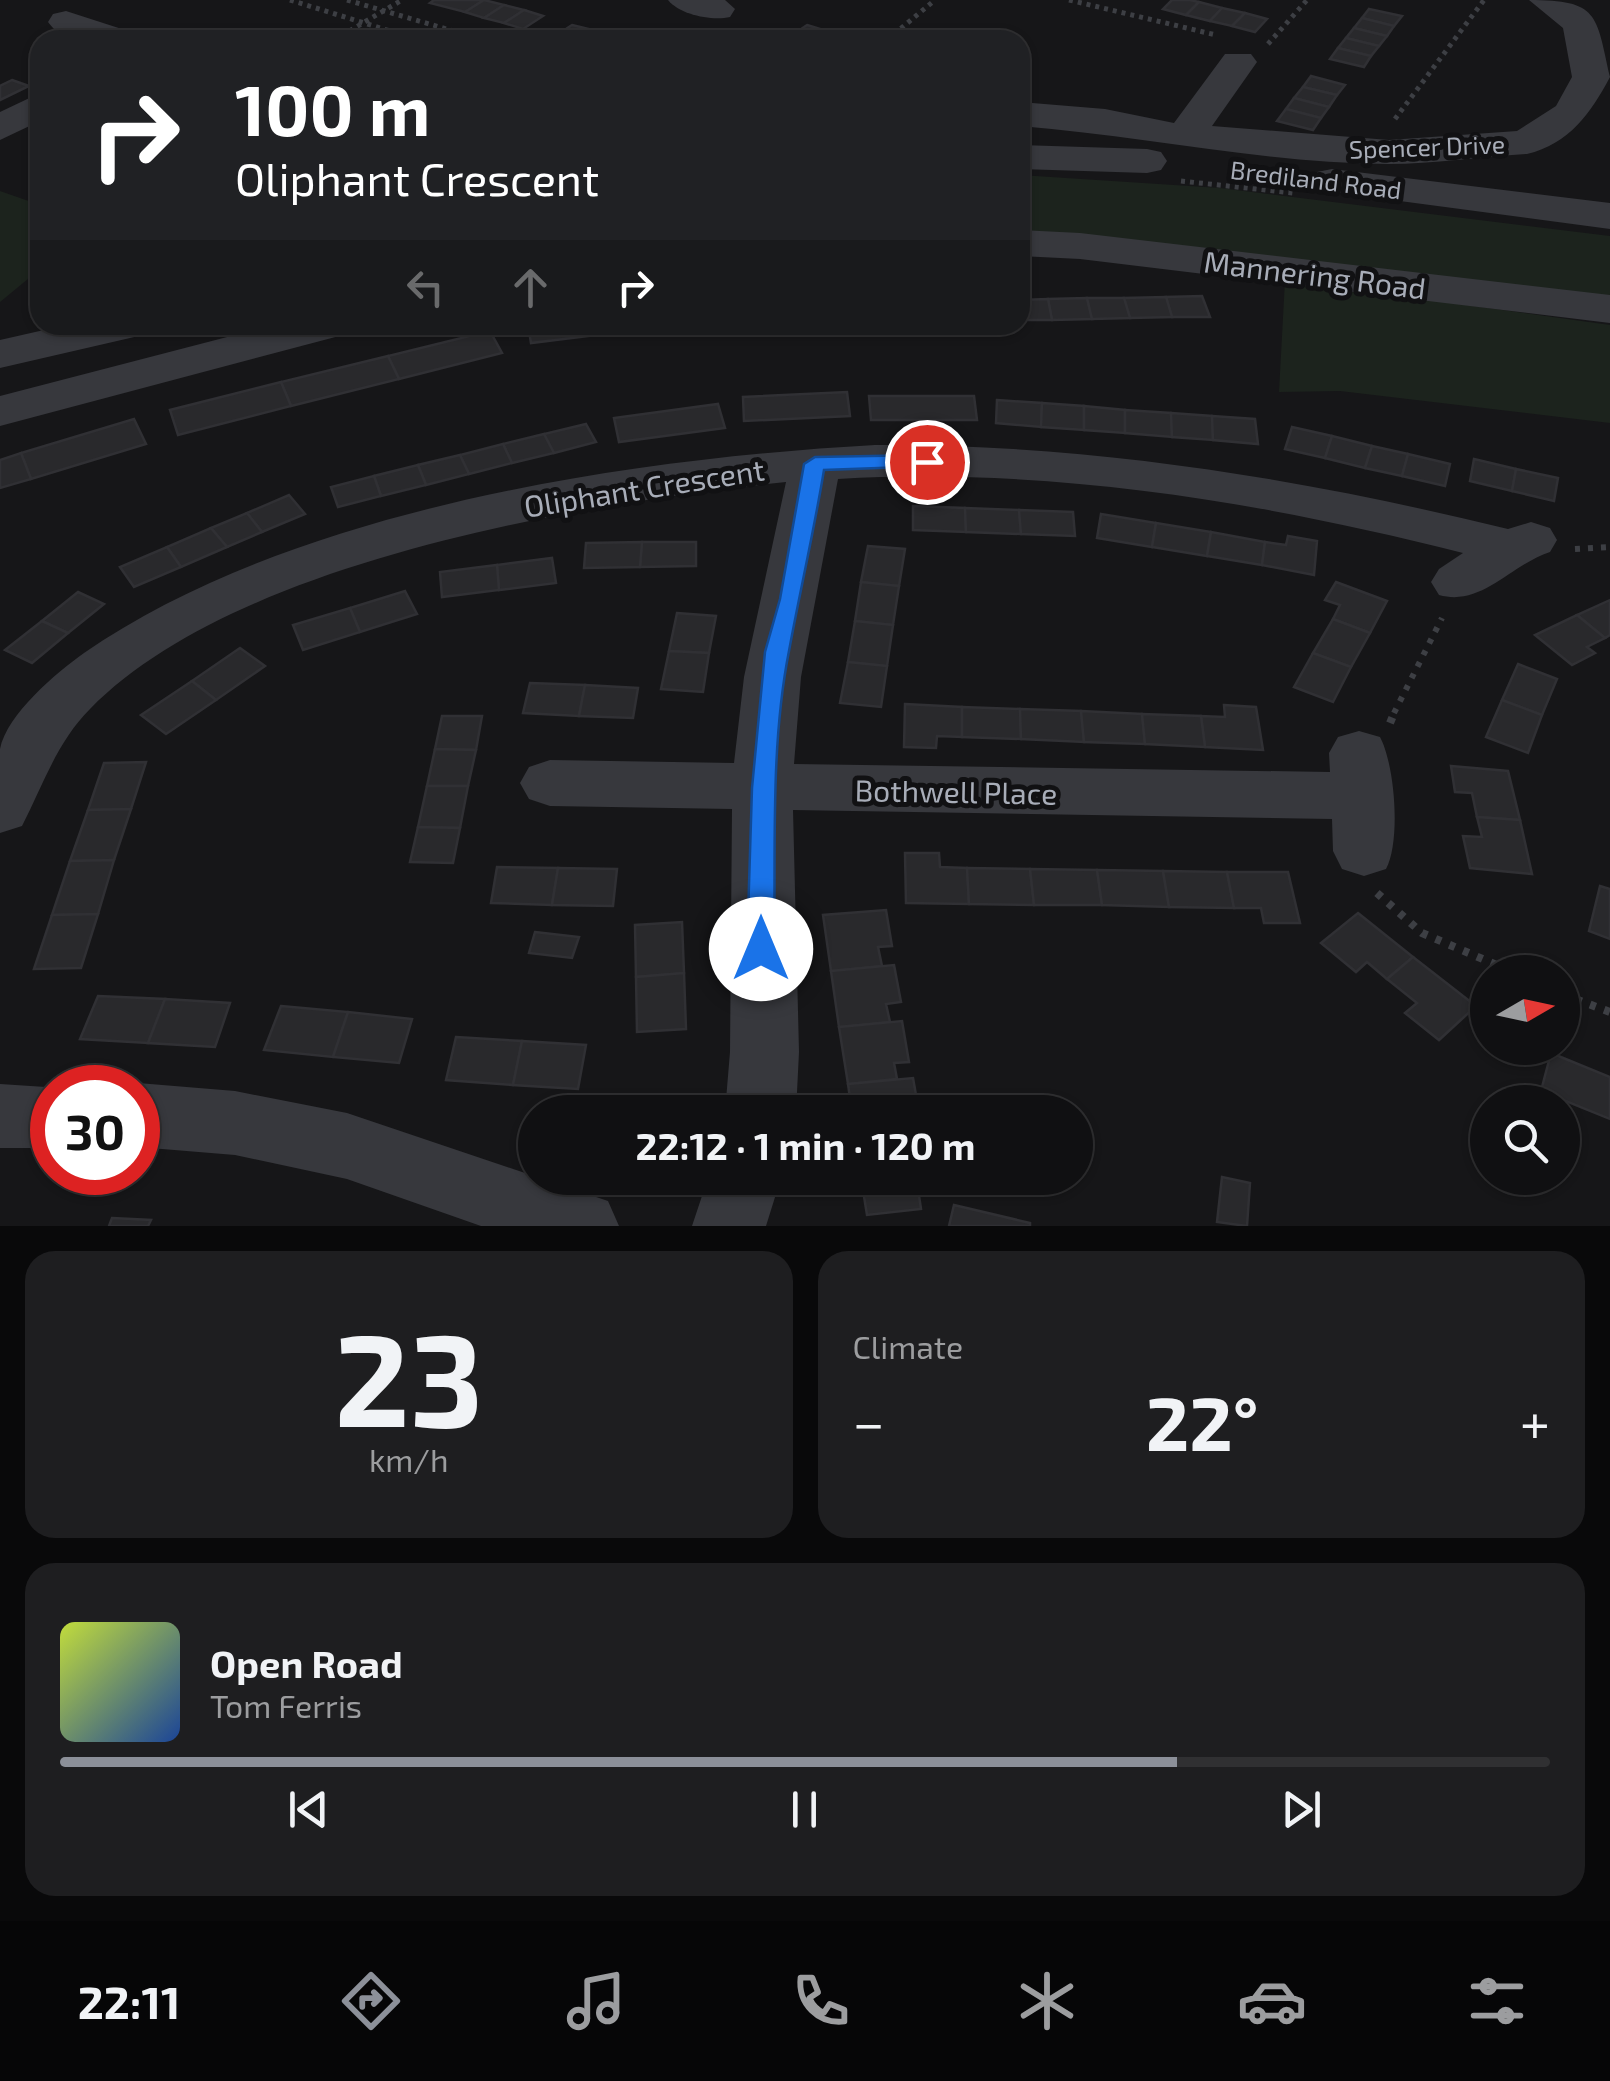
<!DOCTYPE html>
<meta charset="utf-8">
<style>
body{margin:0;font-family:"Exo 2",sans-serif;background:#1e1e20;color:#f1f3f6;height:100vh;display:flex;flex-direction:column;font-size:38px;white-space:nowrap}
*{box-sizing:border-box;margin:0}
p{font-size:32px;color:#9c9d9f}
.icon{flex:none;width:55px;height:55px;fill:none;stroke:currentColor;stroke-width:2;stroke-linecap:round;stroke-linejoin:round}
.map{position:relative;height:1226px;overflow:hidden}
.details{display:flex;flex-direction:column;gap:25px;padding:25px;background:#09090a;flex:1}
.details>*{flex:none}
.banner{position:absolute;left:30px;top:30px;width:1000px;height:305px;border-radius:30px;box-shadow:0 2px 8px #0004,0 0 0 2px #303032;background:#202124;color:#fff;overflow:hidden}
.needle{width:65px;rotate:81deg}
.tools{position:absolute;left:1470px;top:955px;display:grid;gap:20px}
.tools a{display:grid;place-items:center;width:110px;height:110px;border-radius:50%;background:#101012;box-shadow:0 2px 8px #0004,0 0 0 2px #303032;font-size:50px}
.speed{position:absolute;left:30px;top:1065px;display:flex;gap:20px;font-size:50px;font-weight:700;text-align:center}
.speed>*{display:grid;place-content:center;width:130px;height:130px;border-radius:50%;background:#101012;box-shadow:0 2px 8px #0004,0 0 0 2px #303032;line-height:1}
.speed .limit{border:15px solid #d22;background:#fff;color:#111}
.pin{position:absolute;display:grid;place-items:center;width:85px;height:85px;color:#fff;margin:-42px;border:5px solid #fff;border-radius:50%;box-shadow:0 2px 10px #0007}
.me{position:absolute;width:110px;margin:-55px;rotate:0deg;stroke-linejoin:round;filter:drop-shadow(0 0 8px #0008)}
.turn{display:flex;align-items:center;gap:35px;height:210px;padding:0 40px;font-size:45px}
.turn .icon{width:130px;height:130px;stroke-width:2.5}
.turn b{display:block;font-size:70px;line-height:85px}
.lanes{display:flex;align-items:center;height:95px;padding:0 40px;background:#0003;justify-content:center;gap:50px;direction:ltr}
.lanes .off{opacity:.35}
.big{font-size:75px;font-weight:700;line-height:1.1}
.details .card{flex:1;display:flex;flex-direction:column;justify-content:center;gap:15px;min-width:0;padding:0 35px;border-radius:30px;background:#1e1e20}
.details .dial{align-items:center;gap:0}
.dial b{font-size:130px;line-height:1}
.song{display:flex;align-items:center;gap:30px}
.cover{width:120px;height:120px;border-radius:15px;background:linear-gradient(135deg,hsl(70 70% 55%),hsl(220 70% 35%))}
.played{height:10px;border-radius:5px;background:linear-gradient(90deg,#8c9099 75%,#303032 75%)}
.keys{display:flex;justify-content:space-around;direction:ltr}
.heat{display:flex;justify-content:space-between;align-items:center;font-size:55px;direction:ltr}
.details .tiles{flex:1;display:grid;gap:25px;grid-template-columns:1fr 1fr}
.card:last-child{grid-column:span 2}
.trip{position:absolute;left:518px;top:1095px;width:575px;height:100px;border-radius:50px;background:#101012;box-shadow:0 2px 8px #0004,0 0 0 2px #303032;font-weight:700;line-height:100px;text-align:center}
.tabs{display:flex;height:160px;justify-content:space-around;align-items:center;background:#060607;color:#9c9d9f}
.tabs .icon{width:70px;height:70px}
.tabs .selected{color:#8c9099}
.tabs b{font-size:45px;color:#f1f3f6}
.map>svg:first-child{display:block}
.green{fill:#1c231d}
.building{fill:#29292c;stroke:#303034;stroke-width:2.5}
.lines{fill:none;stroke-linecap:round;stroke-linejoin:round}
.path-far2{stroke:#3d3f44;stroke-width:5;stroke-dasharray:4 5;stroke-linecap:butt}
.path-far1{stroke:#3d3f44;stroke-width:6;stroke-dasharray:5 8;stroke-linecap:butt}
.path{stroke:#3d3f44;stroke-width:8;stroke-dasharray:6 9;stroke-linecap:butt}
.minor{fill:#37383d;fill-rule:evenodd}
.route{fill:#1a73e8;stroke:#114b97;stroke-width:2.5}
.labels{text-anchor:middle;dominant-baseline:central;stroke-width:10;stroke-linejoin:round;paint-order:stroke}
.far-street-label{font-size:25px;fill:#a8adb8;stroke:#111113}
.street-label{font-size:30px;fill:#a8adb8;stroke:#111113}
</style>
<div class="map">
<svg width="1610" height="1226" viewBox="0 0 1610 1226">
<rect width="100%" height="100%" fill="#161618"/>
<g class="green">
<path d="M 1020,175 L 1220,188 L 1610,236 L 1610,303 L 1020,236 Z"/>
<path d="M 0,191 L 40,205 L 40,269 L 0,302 Z"/>
<path d="M 1285,280 L 1610,325 L 1610,423 L 1340,391 L 1279,392 Z"/>
</g>
<g class="building">
<path d="M 434,0 L 484,0 L 465,12 L 430,3 Z"/>
<path d="M 484,0 L 504,5 L 484,18 L 465,12 Z"/>
<path d="M 1172,0 L 1190,0 L 1199,2 L 1186,15 L 1163,9 Z"/>
<path d="M 1199,2 L 1222,8 L 1210,21 L 1186,15 Z"/>
<path d="M 504,5 L 524,10 L 504,23 L 484,18 Z"/>
<path d="M 1222,8 L 1245,13 L 1232,26 L 1210,21 Z"/>
<path d="M 1369,9 L 1402,16 L 1394,26 L 1362,18 Z"/>
<path d="M 524,10 L 543,16 L 523,29 L 504,23 Z"/>
<path d="M 1245,13 L 1267,19 L 1255,32 L 1232,26 Z"/>
<path d="M 1362,18 L 1394,26 L 1387,36 L 1354,28 Z"/>
<path d="M 572,25 L 593,30 L 579,40 L 552,38 Z"/>
<path d="M 807,25 L 833,33 L 823,40 L 791,36 Z"/>
<path d="M 1354,28 L 1387,36 L 1379,46 L 1346,38 Z"/>
<path d="M 1346,38 L 1379,46 L 1371,56 L 1338,48 Z"/>
<path d="M 1338,48 L 1371,56 L 1364,67 L 1330,59 Z"/>
<path d="M 1311,76 L 1345,85 L 1337,95 L 1303,87 Z"/>
<path d="M 12,80 L 29,86 L 0,100 L 0,86 Z"/>
<path d="M 1303,87 L 1337,95 L 1329,107 L 1294,98 Z"/>
<path d="M 1294,98 L 1329,107 L 1321,118 L 1286,109 Z"/>
<path d="M 1286,109 L 1321,118 L 1313,130 L 1277,121 Z"/>
<path d="M 1202,296 L 1210,317 L 1172,317 L 1166,297 Z"/>
<path d="M 1166,297 L 1172,317 L 1130,318 L 1124,298 Z"/>
<path d="M 1087,298 L 1092,319 L 1052,320 L 1048,299 Z"/>
<path d="M 1087,298 L 1124,298 L 1130,318 L 1092,319 Z"/>
<path d="M 1048,299 L 1052,320 L 1020,320 L 1020,300 Z"/>
<path d="M 528,325 L 636,325 L 637,330 L 531,343 Z"/>
<path d="M 490,331 L 502,353 L 399,379 L 388,356 Z"/>
<path d="M 388,356 L 399,379 L 291,406 L 281,382 Z"/>
<path d="M 281,382 L 291,406 L 178,435 L 170,410 Z"/>
<path d="M 847,392 L 850,416 L 744,421 L 743,397 Z"/>
<path d="M 869,396 L 974,396 L 977,420 L 871,420 Z"/>
<path d="M 997,400 L 1042,403 L 1041,427 L 996,423 Z"/>
<path d="M 1042,403 L 1084,406 L 1084,430 L 1041,427 Z"/>
<path d="M 718,404 L 725,428 L 619,442 L 614,418 Z"/>
<path d="M 1084,406 L 1125,410 L 1125,433 L 1084,430 Z"/>
<path d="M 1125,410 L 1171,413 L 1172,437 L 1125,433 Z"/>
<path d="M 1171,413 L 1212,416 L 1213,440 L 1172,437 Z"/>
<path d="M 1212,416 L 1255,419 L 1258,444 L 1213,440 Z"/>
<path d="M 134,419 L 146,444 L 31,479 L 21,453 Z"/>
<path d="M 586,424 L 596,442 L 554,453 L 544,434 Z"/>
<path d="M 1292,427 L 1332,436 L 1325,458 L 1285,449 Z"/>
<path d="M 544,434 L 554,453 L 512,463 L 503,444 Z"/>
<path d="M 1332,436 L 1372,446 L 1365,468 L 1325,458 Z"/>
<path d="M 503,444 L 512,463 L 469,474 L 460,455 Z"/>
<path d="M 1372,446 L 1408,454 L 1402,476 L 1365,468 Z"/>
<path d="M 21,453 L 31,479 L 0,488 L 0,460 Z"/>
<path d="M 1408,454 L 1450,464 L 1445,486 L 1402,476 Z"/>
<path d="M 460,455 L 469,474 L 426,485 L 418,465 Z"/>
<path d="M 1474,459 L 1516,469 L 1512,491 L 1470,481 Z"/>
<path d="M 418,465 L 426,485 L 381,496 L 374,476 Z"/>
<path d="M 1516,469 L 1558,478 L 1554,501 L 1512,491 Z"/>
<path d="M 374,476 L 381,496 L 338,507 L 331,487 Z"/>
<path d="M 289,495 L 305,514 L 262,532 L 247,513 Z"/>
<path d="M 913,506 L 965,508 L 966,532 L 913,530 Z"/>
<path d="M 965,508 L 1019,510 L 1021,534 L 966,532 Z"/>
<path d="M 1019,510 L 1073,512 L 1075,536 L 1021,534 Z"/>
<path d="M 247,513 L 262,532 L 227,547 L 211,528 Z"/>
<path d="M 1101,514 L 1156,523 L 1152,547 L 1097,538 Z"/>
<path d="M 1156,523 L 1211,532 L 1207,556 L 1152,547 Z"/>
<path d="M 211,528 L 227,547 L 181,567 L 167,547 Z"/>
<path d="M 1211,532 L 1265,542 L 1262,565 L 1207,556 Z"/>
<path d="M 1288,536 L 1317,541 L 1314,575 L 1262,565 L 1265,542 L 1286,545 Z"/>
<path d="M 642,542 L 696,542 L 696,566 L 640,567 Z"/>
<path d="M 642,542 L 640,567 L 584,568 L 586,543 Z"/>
<path d="M 868,546 L 905,549 L 899,586 L 861,582 Z"/>
<path d="M 167,547 L 181,567 L 134,587 L 120,567 Z"/>
<path d="M 552,558 L 556,583 L 499,590 L 497,565 Z"/>
<path d="M 497,565 L 499,590 L 442,597 L 440,572 Z"/>
<path d="M 861,582 L 899,586 L 893,625 L 855,621 Z"/>
<path d="M 1336,582 L 1387,601 L 1370,633 L 1333,619 L 1340,605 L 1325,600 Z"/>
<path d="M 405,591 L 417,614 L 360,632 L 350,608 Z"/>
<path d="M 78,592 L 104,604 L 68,633 L 42,621 Z"/>
<path d="M 1610,600 L 1610,635 L 1605,638 L 1577,615 Z"/>
<path d="M 350,608 L 360,632 L 303,650 L 293,625 Z"/>
<path d="M 677,613 L 716,616 L 709,653 L 669,651 Z"/>
<path d="M 1577,615 L 1605,638 L 1587,647 L 1595,653 L 1572,665 L 1535,635 Z"/>
<path d="M 1333,619 L 1370,633 L 1351,667 L 1313,653 Z"/>
<path d="M 42,621 L 68,633 L 32,663 L 5,650 Z"/>
<path d="M 855,621 L 893,625 L 887,666 L 848,662 Z"/>
<path d="M 240,648 L 265,666 L 216,700 L 192,681 Z"/>
<path d="M 669,651 L 709,653 L 703,692 L 661,689 Z"/>
<path d="M 1313,653 L 1351,667 L 1333,702 L 1294,687 Z"/>
<path d="M 848,662 L 887,666 L 881,707 L 840,703 Z"/>
<path d="M 1518,664 L 1557,679 L 1542,715 L 1502,700 Z"/>
<path d="M 192,681 L 216,700 L 166,734 L 141,715 Z"/>
<path d="M 530,683 L 585,685 L 579,716 L 523,713 Z"/>
<path d="M 585,685 L 638,688 L 633,718 L 579,716 Z"/>
<path d="M 1502,700 L 1542,715 L 1528,753 L 1486,737 Z"/>
<path d="M 905,704 L 962,707 L 962,737 L 937,736 L 936,748 L 904,747 Z"/>
<path d="M 1224,705 L 1256,707 L 1263,750 L 1205,747 L 1201,716 L 1225,717 Z"/>
<path d="M 962,707 L 1020,709 L 1021,739 L 962,737 Z"/>
<path d="M 1020,709 L 1081,711 L 1084,742 L 1021,739 Z"/>
<path d="M 1081,711 L 1142,714 L 1145,744 L 1084,742 Z"/>
<path d="M 1142,714 L 1201,716 L 1205,747 L 1145,744 Z"/>
<path d="M 442,716 L 482,716 L 476,750 L 435,749 Z"/>
<path d="M 435,749 L 476,750 L 468,786 L 427,786 Z"/>
<path d="M 146,762 L 131,809 L 88,810 L 104,763 Z"/>
<path d="M 1451,766 L 1508,771 L 1520,820 L 1477,817 L 1472,793 L 1455,792 Z"/>
<path d="M 427,786 L 468,786 L 460,828 L 418,827 Z"/>
<path d="M 131,809 L 114,860 L 70,861 L 88,810 Z"/>
<path d="M 1477,817 L 1520,820 L 1532,874 L 1470,868 L 1463,836 L 1482,837 Z"/>
<path d="M 418,827 L 460,828 L 453,863 L 410,862 Z"/>
<path d="M 905,853 L 939,853 L 940,867 L 967,868 L 969,904 L 906,903 Z"/>
<path d="M 114,860 L 98,914 L 52,915 L 70,861 Z"/>
<path d="M 497,867 L 558,868 L 552,905 L 491,903 Z"/>
<path d="M 558,868 L 617,869 L 613,906 L 552,905 Z"/>
<path d="M 967,868 L 1030,869 L 1034,905 L 969,904 Z"/>
<path d="M 1030,869 L 1097,870 L 1102,905 L 1034,905 Z"/>
<path d="M 1097,870 L 1163,871 L 1169,907 L 1102,905 Z"/>
<path d="M 1163,871 L 1227,872 L 1234,908 L 1169,907 Z"/>
<path d="M 1227,872 L 1288,872 L 1300,923 L 1264,923 L 1261,908 L 1234,908 Z"/>
<path d="M 1600,886 L 1610,889 L 1610,939 L 1589,931 Z"/>
<path d="M 886,910 L 892,946 L 878,947 L 882,966 L 831,971 L 823,915 Z"/>
<path d="M 1358,913 L 1413,957 L 1387,979 L 1367,962 L 1356,972 L 1321,943 Z"/>
<path d="M 98,914 L 81,968 L 34,969 L 52,915 Z"/>
<path d="M 682,922 L 684,973 L 636,977 L 635,925 Z"/>
<path d="M 535,932 L 579,937 L 572,958 L 529,953 Z"/>
<path d="M 1413,957 L 1476,1006 L 1439,1040 L 1405,1013 L 1417,1003 L 1387,979 Z"/>
<path d="M 894,965 L 901,1002 L 886,1004 L 890,1022 L 839,1027 L 831,971 Z"/>
<path d="M 684,973 L 686,1029 L 637,1032 L 636,977 Z"/>
<path d="M 98,996 L 165,999 L 148,1043 L 80,1039 Z"/>
<path d="M 165,999 L 230,1003 L 215,1047 L 148,1043 Z"/>
<path d="M 281,1006 L 348,1012 L 333,1057 L 264,1050 Z"/>
<path d="M 348,1012 L 412,1019 L 399,1063 L 333,1057 Z"/>
<path d="M 902,1021 L 909,1062 L 894,1063 L 897,1079 L 848,1084 L 839,1027 Z"/>
<path d="M 456,1037 L 522,1041 L 513,1085 L 446,1080 Z"/>
<path d="M 522,1041 L 586,1045 L 578,1089 L 513,1085 Z"/>
<path d="M 1551,1053 L 1610,1077 L 1610,1119 L 1541,1091 Z"/>
<path d="M 913,1078 L 919,1112 L 852,1112 L 848,1084 Z"/>
<path d="M 1222,1177 L 1250,1183 L 1247,1226 L 1217,1222 Z"/>
<path d="M 861,1178 L 931,1178 L 933,1187 L 918,1189 L 921,1209 L 867,1215 Z"/>
<path d="M 954,1205 L 1030,1223 L 1030,1226 L 949,1226 Z"/>
<path d="M 112,1218 L 151,1220 L 148,1226 L 109,1226 Z"/>
</g>
<g class="lines">
<g class="path-far2">
<path d="M 290,0 L 419,40"/>
<path d="M 347,0 L 484,40"/>
<path d="M 1069,0 L 1216,35"/>
<path d="M 334,40 L 402,0"/>
<path d="M 887,40 L 935,0"/>
<path d="M 1268,44 L 1307,0"/>
<path d="M 1395,119 L 1484,0"/>
<path d="M 1181,181 L 1293,193"/>
</g>
<g class="path-far1">
<path d="M 1575,549 L 1610,547"/>
<path d="M 1394,713 L 1442,618"/>
</g>
<g class="path">
<path d="M 1390,723 L 1395,711"/>
<path d="M 1377,893 L 1422,933 L 1513,972"/>
<path d="M 1562,994 L 1610,1012"/>
</g>
<g class="minor">
<path d="M 668,0 L 725,0 L 735,9 L 730,17 C 712,21 680,15 668,0 Z"/>
<path d="M 1529,0 C 1599,0 1596,14 1610,77 C 1591,113 1569,144 1527,154 C 1481,157 1434,164 1388,164 C 1264,163 1143,136 1020,126 L 1020,102 L 1105,109 L 1174,123 L 1225,54 L 1251,54 L 1257,62 L 1212,126 L 1389,140 L 1517,131 L 1556,106 L 1572,77 L 1563,28 Z"/>
<path d="M 66,11 L 131,32 L 136,40 C 110,40 65,47 48,22 L 53,14 Z"/>
<path d="M 40,93 L 40,121 L 0,140 L 0,112 Z"/>
<path d="M 1020,145 L 1147,149 L 1161,152 L 1167,161 L 1161,170 L 1147,173 L 1020,169 Z"/>
<path d="M 1332,169 L 1610,203 L 1610,229 L 1317,190 L 1311,181 L 1317,172 Z"/>
<path d="M 1020,230 L 1080,233 L 1610,295 L 1610,323 L 1080,259 L 1020,256 Z"/>
<path d="M 66,325 L 150,325 L 143,335 L 0,368 L 0,340 Z"/>
<path d="M 273,325 L 350,325 L 343,335 L 0,426 L 0,396 Z"/>
<path d="M 875,445 C 1091,444 1299,478 1508,529 L 1531,522 L 1550,528 L 1557,540 L 1550,552 C 1510,565 1482,607 1439,595 L 1431,582 L 1439,569 L 1463,553 C 1259,501 1048,467 838,479 L 801,677 L 794,764 L 1330,772 L 1329,753 L 1338,737 L 1359,731 L 1380,737 C 1395,765 1401,841 1386,869 L 1364,876 L 1342,869 L 1333,851 L 1332,819 L 793,810 L 799,1052 L 796,1112 L 725,1112 L 730,1052 L 732,809 L 550,806 L 529,799 L 520,783 L 529,767 L 550,760 L 734,763 L 744,677 L 786,482 C 585,503 236,560 90,709 C 57,742 43,785 22,826 L 0,833 C 0,807 0,775 0,749 C 7,714 56,673 84,653 C 293,509 625,459 875,445 Z"/>
<path d="M 138,1083 L 235,1091 L 347,1113 L 608,1201 L 619,1226 L 481,1226 L 347,1179 L 235,1155 L 138,1147 L 138,1088 L 126,1088 Z"/>
<path d="M 0,1084 L 61,1088 L 52,1088 L 52,1148 L 0,1148 Z"/>
<path d="M 708,1178 L 781,1178 L 766,1226 L 692,1226 Z"/>
</g>
</g>
<path class="route" d="M 927,455 L 934,457 L 934,466 L 824,470 C 814,531 800,591 789,651 C 770,747 776,851 774,949 L 770,957 L 751,957 L 747,949 L 752,788 L 765,652 L 780,599 L 804,464 L 815,457 Z"/>
<g class="labels">
<g class="far-street-label">
<text transform="translate(1427 146) rotate(-2)">Spencer Drive</text>
<text transform="translate(1316 179) rotate(7)">Brediland Road</text>
</g>
<g class="street-label">
<text transform="translate(1315 274) rotate(7)">Mannering Road</text>
<text transform="translate(644 487) rotate(-9)">Oliphant Crescent</text>
<text transform="translate(956 791) rotate(1)">Bothwell Place</text>
</g>
</g>
</svg>
<div class="tools">
<a><svg class="needle" viewBox="-14 -14 28 28"><path d="M0-13l5 13h-10z" fill="#e53935"/><path d="M0 13l5-13h-10z" fill="#9c9d9f"/></svg></a>
<a><svg class="icon" aria-label="search" viewBox="0 0 24 24"><circle cx="10" cy="10" r="6"/><path d="M15 15l6 6"/></svg></a>
</div>
<div class="speed"><div class="limit">30</div></div>
<div class="pin" style="left:927px;top:462px;background:#d93025"><svg class="icon" aria-label="arrive" viewBox="0 0 24 24"><path d="M6 21V4h12l-3 4 3 4H6"/></svg></div>
<svg class="me" style="left:761px;top:949px" viewBox="-20 -20 40 40"><circle r="19" fill="#fff"/><path d="M0-13L10 11 0 6-10 11z" fill="#1a73e8"/></svg>
<div class="trip">22:12 · 1 min · 120 m</div>
<div class="banner">
<div class="turn"><svg class="icon" aria-label="right" viewBox="0 0 24 24"><path d="M7 20v-9h11M14 6l5 5-5 5"/></svg><div><b>100 m</b>Oliphant Crescent</div></div>
<div class="lanes"><svg class="icon off" aria-label="left" viewBox="0 0 24 24"><path d="M17 20v-9H6M10 6l-5 5 5 5"/></svg><svg class="icon off" aria-label="ahead" viewBox="0 0 24 24"><path d="M12 20V5M6 11l6-6 6 6"/></svg><svg class="icon" aria-label="right" viewBox="0 0 24 24"><path d="M7 20v-9h11M14 6l5 5-5 5"/></svg></div>
</div>
</div>
<section class="details">
<div class="tiles">
<div class="card dial"><b>23</b><p>km/h</p></div>
<div class="card"><p>Climate</p>
<div class="heat"><a>−</a><b class="big">22°</b><a>+</a></div>
</div>
<div class="card">
<div class="song"><i class="cover"></i><div><b>Open Road</b><p>Tom Ferris</p></div></div>
<div class="played"></div>
<div class="keys"><svg class="icon" aria-label="previous" viewBox="0 0 24 24"><path d="M18 5L8 12l10 7zM5 5v14"/></svg><svg class="icon" aria-label="pause" viewBox="0 0 24 24"><path d="M8 5v14M16 5v14"/></svg><svg class="icon" aria-label="next" viewBox="0 0 24 24"><path d="M6 5l10 7-10 7zM19 5v14"/></svg></div>
</div>
</div>
</section>
<nav class="tabs">
<b>22:11</b>
<svg class="icon selected" aria-label="directions" viewBox="0 0 24 24"><path d="M12 3l9 9-9 9-9-9zM9 14v-3h6M13 9l2 2-2 2"/></svg>
<svg class="icon" aria-label="music" viewBox="0 0 24 24"><path d="M9 18V5l10-2v13"/><circle cx="6" cy="18" r="3"/><circle cx="16" cy="16" r="3"/></svg>
<svg class="icon" aria-label="phone" viewBox="0 0 24 24"><path d="M5 4h4l2 5-3 2q2 4 5 5l2-3 5 2v4C11 20 4 13 5 4z"/></svg>
<svg class="icon" aria-label="climate" viewBox="0 0 24 24"><path d="M12 3v18M4 7l16 10M4 17L20 7"/></svg>
<svg class="icon" aria-label="car" viewBox="0 0 24 24"><path d="M5 17H2v-5l4-1 3-4h7l3 4 3 1v5h-3M9 17h6M6 11h13"/><circle cx="7" cy="17" r="2"/><circle cx="17" cy="17" r="2"/></svg>
<svg class="icon" aria-label="filters" viewBox="0 0 24 24"><path d="M4 7h16M4 17h16"/><circle cx="9" cy="7" r="2"/><circle cx="15" cy="17" r="2"/></svg>
</nav>
